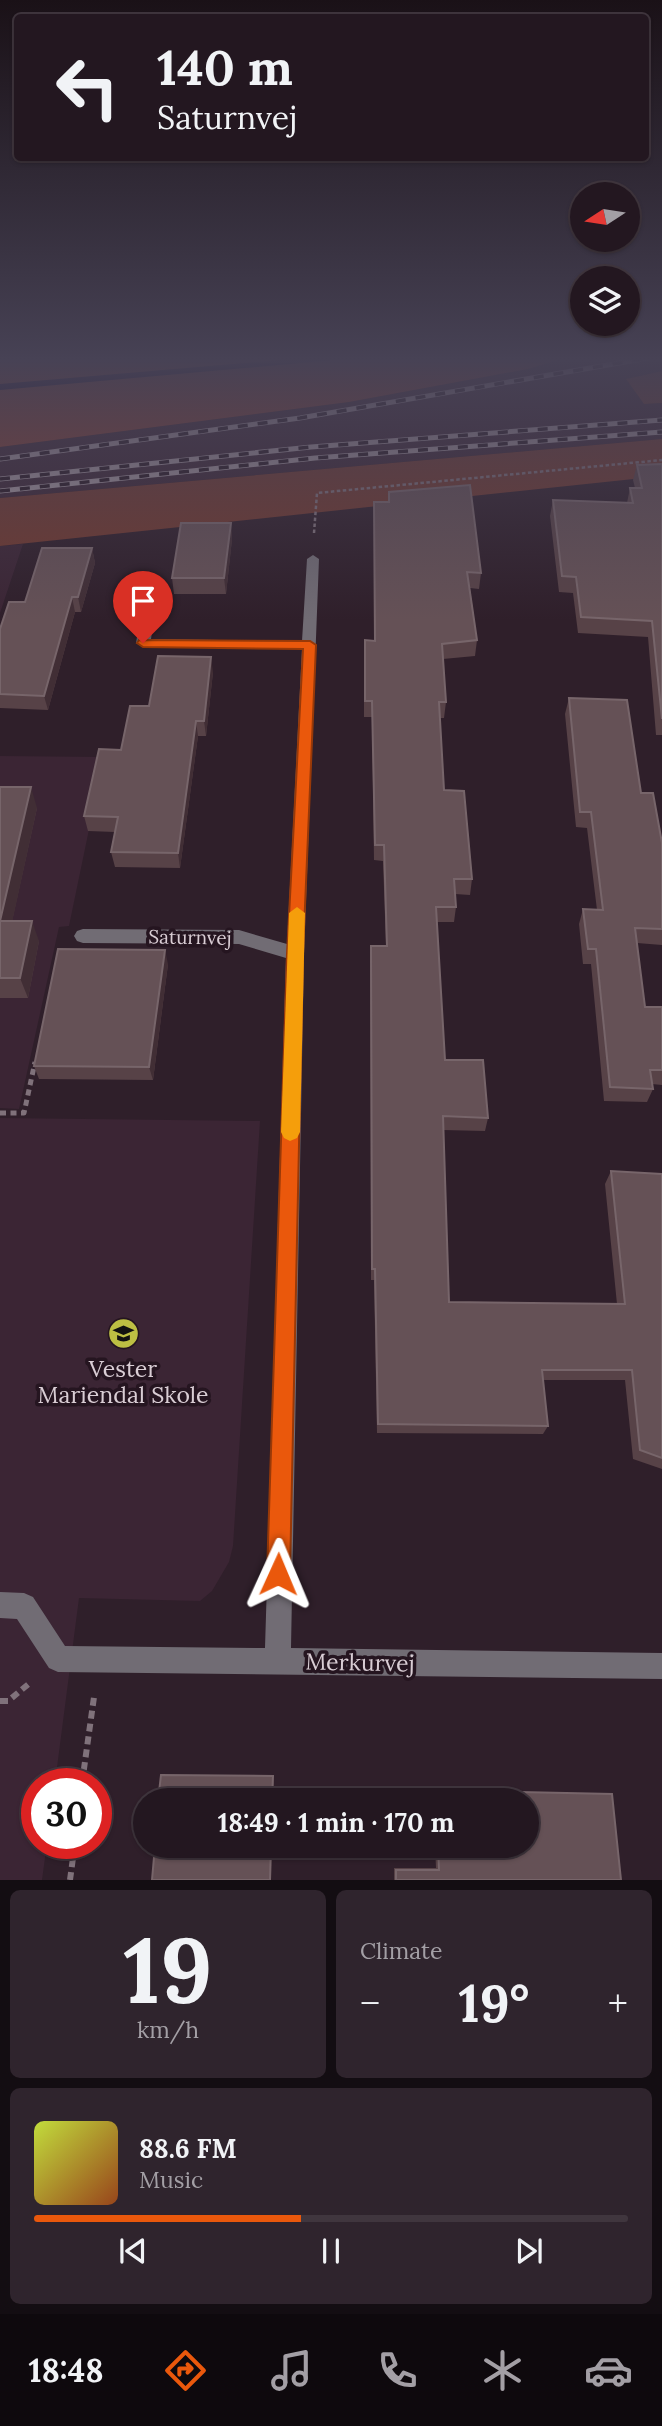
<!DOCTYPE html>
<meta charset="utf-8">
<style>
body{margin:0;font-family:Lora,serif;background:#2f242d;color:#f1f3f6;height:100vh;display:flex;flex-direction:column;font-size:26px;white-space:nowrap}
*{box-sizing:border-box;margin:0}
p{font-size:23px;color:#a39fa5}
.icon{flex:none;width:38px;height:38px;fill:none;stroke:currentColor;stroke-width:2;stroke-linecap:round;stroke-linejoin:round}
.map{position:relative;height:1880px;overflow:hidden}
.details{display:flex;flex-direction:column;gap:10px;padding:10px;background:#130d12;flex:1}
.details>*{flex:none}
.top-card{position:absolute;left:14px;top:14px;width:635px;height:147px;border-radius:7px;box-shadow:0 2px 5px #0004,0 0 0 2px #40363e;background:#231720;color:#f1f3f6;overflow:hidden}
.needle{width:46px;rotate:258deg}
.buttons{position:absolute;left:570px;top:182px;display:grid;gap:14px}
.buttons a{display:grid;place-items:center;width:70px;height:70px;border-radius:50%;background:#231720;box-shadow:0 2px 5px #0004,0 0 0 2px #40363e;font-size:35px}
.speed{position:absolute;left:21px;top:1768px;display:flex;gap:14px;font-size:35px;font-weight:700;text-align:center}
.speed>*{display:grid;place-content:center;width:91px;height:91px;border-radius:50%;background:#231720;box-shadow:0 2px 5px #0004,0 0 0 2px #40363e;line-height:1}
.speed .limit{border:10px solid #d22;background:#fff;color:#111}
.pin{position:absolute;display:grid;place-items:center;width:60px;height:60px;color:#fff;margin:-72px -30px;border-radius:50% 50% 50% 0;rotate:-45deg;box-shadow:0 0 7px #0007}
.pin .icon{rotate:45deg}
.me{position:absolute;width:77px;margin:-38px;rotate:1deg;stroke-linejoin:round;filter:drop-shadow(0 0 5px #0008)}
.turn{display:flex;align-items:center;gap:24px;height:147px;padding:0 28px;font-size:32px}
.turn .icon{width:91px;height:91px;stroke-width:2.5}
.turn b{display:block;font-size:49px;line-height:60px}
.big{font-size:52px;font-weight:700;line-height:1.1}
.details .tile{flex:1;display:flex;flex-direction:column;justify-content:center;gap:10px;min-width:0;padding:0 24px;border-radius:10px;background:#2f242d}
.details .dial{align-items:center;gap:0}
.dial b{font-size:91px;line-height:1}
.song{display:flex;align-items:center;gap:21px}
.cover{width:84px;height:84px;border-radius:10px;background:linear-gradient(135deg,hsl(70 70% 55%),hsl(20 70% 35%))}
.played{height:7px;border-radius:4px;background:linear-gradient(90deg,#ea580c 45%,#40363e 45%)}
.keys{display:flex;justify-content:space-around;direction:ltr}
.heat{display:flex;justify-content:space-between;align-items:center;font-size:38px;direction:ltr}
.details .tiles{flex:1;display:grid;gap:10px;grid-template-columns:1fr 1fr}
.tile:last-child{grid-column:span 2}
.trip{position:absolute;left:133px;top:1788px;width:406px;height:70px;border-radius:35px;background:#231720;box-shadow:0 2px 5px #0004,0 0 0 2px #40363e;font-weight:700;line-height:70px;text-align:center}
.menu{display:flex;height:112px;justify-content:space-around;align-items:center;background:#0e090d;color:#a39fa5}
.menu .icon{width:49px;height:49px}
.menu .on{color:#ea580c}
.menu b{font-size:32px;color:#f1f3f6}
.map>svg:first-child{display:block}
.built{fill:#3b2534}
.green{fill:#70392f}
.forest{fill:#883e31}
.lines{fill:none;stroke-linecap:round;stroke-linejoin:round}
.stream{fill:#0b002a;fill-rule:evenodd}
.path-far2{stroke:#80727b;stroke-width:2.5;stroke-dasharray:3.5 2.5;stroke-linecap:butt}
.path-far1{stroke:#80727b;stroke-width:5;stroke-dasharray:6 4.5;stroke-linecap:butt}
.path{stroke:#80727b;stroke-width:6;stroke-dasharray:8 5;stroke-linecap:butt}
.minor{fill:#716c74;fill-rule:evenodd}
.rail-casing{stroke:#a99ca4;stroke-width:5}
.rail{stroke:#251520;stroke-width:3.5;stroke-dasharray:10;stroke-linecap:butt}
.wall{fill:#574247}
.shaded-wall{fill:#412e35}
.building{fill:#655156;stroke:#77656a;stroke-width:2}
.route{fill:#ea580c;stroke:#983908;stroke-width:2}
.slow{fill:#f59e0b}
.labels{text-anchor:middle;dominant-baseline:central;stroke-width:7;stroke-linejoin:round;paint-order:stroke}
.street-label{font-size:19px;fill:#d9cdd4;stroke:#251520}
.near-poi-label{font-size:23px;fill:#d9cdd4;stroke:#251520}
.near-street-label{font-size:23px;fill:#d9cdd4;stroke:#251520}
</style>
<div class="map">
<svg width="662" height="1880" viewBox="0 0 662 1880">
<rect width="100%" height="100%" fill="#2f1f2a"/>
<g class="built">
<path d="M 568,357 L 662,357 L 662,371 L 626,379 L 644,404 L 662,403 L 662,439 L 0,498 L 0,447 L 349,402 L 528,369 Z"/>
<path d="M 23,544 L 0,613 L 0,546 Z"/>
<path d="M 0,756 L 104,757 L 69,926 L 59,927 L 19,1109 L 0,1108 Z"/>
<path d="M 0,1118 L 260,1121 L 233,1546 L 229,1562 L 212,1591 L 200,1601 L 79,1598 L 55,1783 L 37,1783 L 37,1843 L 47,1843 L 42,1880 L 0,1880 Z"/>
</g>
<g class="green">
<path d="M 662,371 L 662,403 L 644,404 L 626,379 Z"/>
<path d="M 662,439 L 662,476 L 0,546 L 0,498 Z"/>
</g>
<path class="forest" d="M 0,357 L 568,357 L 528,369 L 349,402 L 0,447 Z"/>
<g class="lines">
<path class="stream" d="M 314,357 L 349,357 L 345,359 L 0,390 L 0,384 Z"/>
<path class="path-far2" d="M 314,533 L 317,493 L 662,460"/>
<path class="path-far1" d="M 0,1113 L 24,1113 L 35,1062"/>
<g class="path">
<path d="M 0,1701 L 8,1701 L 31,1682"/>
<path d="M 82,1783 L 94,1697"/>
<path d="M 70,1880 L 75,1843"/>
</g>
<path class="minor" d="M 313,555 L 319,559 L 304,954 L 291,1648 L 662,1653 L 662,1679 L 58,1672 L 49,1668 L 17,1619 L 0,1618 L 0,1592 L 24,1593 L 33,1597 L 65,1646 L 265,1648 L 286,958 L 239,944 L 83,943 L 77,941 L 74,936 L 77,931 L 83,929 L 239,930 L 287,944 L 302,649 L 143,647 L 136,643 L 139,625 L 146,621 L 153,625 L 151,639 L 302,641 L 307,559 Z"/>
<defs>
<g id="rail">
<path d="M 0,459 L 300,418 L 654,357"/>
<path d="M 0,479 L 311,447 L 662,420"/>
<path d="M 0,491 L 315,458 L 662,432"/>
</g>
</defs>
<use href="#rail" class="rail-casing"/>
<use href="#rail" class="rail"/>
</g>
<g class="wall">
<path d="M 662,464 L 662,735 L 656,735 L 648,637 L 578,633 L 573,593 L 559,592 L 550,516 L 553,500 L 627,503 L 630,488 L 635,488 L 633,480 L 637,465 Z"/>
<path d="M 389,492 L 481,573 L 479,589 L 470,588 L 477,640 L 475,656 L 443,659 L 446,702 L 444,718 L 440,718 L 444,790 L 472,879 L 470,895 L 455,894 L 456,907 L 454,922 L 437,922 L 445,1060 L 488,1118 L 485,1131 L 443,1130 L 449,1302 L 617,1304 L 605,1184 L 611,1171 L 662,1174 L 662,1469 L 633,1459 L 625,1380 L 543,1380 L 548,1426 L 543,1434 L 377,1433 L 374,1280 L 371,1280 L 370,961 L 371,946 L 386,946 L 383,861 L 374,860 L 372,717 L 364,717 L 364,656 L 374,641 L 374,502 L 389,502 Z"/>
<path d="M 231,523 L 232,539 L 226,594 L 174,594 L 172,578 Z"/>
<path d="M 92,548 L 95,563 L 81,612 L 75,612 L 48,710 L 0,708 L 0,629 Z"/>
<path d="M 213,672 L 206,736 L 198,736 L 180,868 L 115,867 L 111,852 L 115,832 L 88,831 L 84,816 L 121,750 L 149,706 Z"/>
<path d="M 569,698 L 641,793 L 662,843 L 662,945 L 637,943 L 645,1007 L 662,1007 L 662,1085 L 652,1084 L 653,1089 L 647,1102 L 604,1101 L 591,964 L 583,964 L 579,924 L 583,909 L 597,910 L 587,828 L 576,827 L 565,714 Z"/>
<path d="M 0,787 L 37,808 L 12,921 L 39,941 L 28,998 L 0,998 Z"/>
<path d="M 168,964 L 153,1080 L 39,1079 L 34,1066 Z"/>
<path d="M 433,1790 L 612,1794 L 621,1880 L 394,1880 L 394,1868 L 436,1868 L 435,1846 L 527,1846 L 527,1801 L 433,1801 Z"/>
</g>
<g class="shaded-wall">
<path d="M 231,523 L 232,539 L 226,594 L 224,578 Z"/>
<path d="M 92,548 L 95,563 L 81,612 L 78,597 Z"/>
<path d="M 72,597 L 75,612 L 48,710 L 44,696 Z"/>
<path d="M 211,657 L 213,672 L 206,736 L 204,721 Z"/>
<path d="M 196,721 L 198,736 L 180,868 L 178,853 Z"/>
<path d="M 31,787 L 37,808 L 8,941 L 0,921 Z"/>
<path d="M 32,921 L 39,941 L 28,998 L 20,978 Z"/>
<path d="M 165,950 L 168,964 L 153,1080 L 149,1067 Z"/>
<path d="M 273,1776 L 274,1777 L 274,1801 L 272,1801 Z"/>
<path d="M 271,1846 L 272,1846 L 271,1880 L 270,1880 Z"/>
</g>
<g class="building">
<path d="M 662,464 L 662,719 L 652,621 L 581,617 L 576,577 L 562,576 L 553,500 L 633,503 L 630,488 L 642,488 L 637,465 Z"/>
<path d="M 470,485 L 481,573 L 467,572 L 477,640 L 442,644 L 446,702 L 439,702 L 444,790 L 464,791 L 472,879 L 454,879 L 456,907 L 436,907 L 445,1060 L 483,1060 L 488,1118 L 443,1116 L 449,1302 L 625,1304 L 611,1171 L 662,1174 L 662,1458 L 640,1450 L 632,1370 L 542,1370 L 548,1426 L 378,1424 L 375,1269 L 372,1269 L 371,946 L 387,946 L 384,845 L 375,845 L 372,701 L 365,701 L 365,640 L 375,641 L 374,502 L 389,502 L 389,492 Z"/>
<path d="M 181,523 L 231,523 L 224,578 L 172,578 Z"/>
<path d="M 42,548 L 92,548 L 78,597 L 72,597 L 44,696 L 0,694 L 0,629 L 9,602 L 25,602 Z"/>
<path d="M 158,656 L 211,657 L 204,721 L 196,721 L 178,853 L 111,852 L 118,817 L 84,816 L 99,749 L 121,750 L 130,706 L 149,706 Z"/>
<path d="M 569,698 L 627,700 L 641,793 L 653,793 L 662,843 L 662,929 L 635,928 L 645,1007 L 662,1007 L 662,1070 L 650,1070 L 653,1089 L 610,1087 L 596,949 L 588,949 L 583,909 L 603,910 L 591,812 L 580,812 Z"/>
<path d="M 0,787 L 31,787 L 0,921 L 32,921 L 20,978 L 0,978 Z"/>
<path d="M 58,949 L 165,950 L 149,1067 L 34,1066 Z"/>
<path d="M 161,1775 L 273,1776 L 272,1801 L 158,1801 Z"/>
<path d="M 436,1790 L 612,1794 L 621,1880 L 396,1880 L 396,1870 L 439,1870 L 438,1846 L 527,1846 L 527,1801 L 436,1801 Z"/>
<path d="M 155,1846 L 271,1846 L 270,1880 L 152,1880 Z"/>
</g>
<linearGradient id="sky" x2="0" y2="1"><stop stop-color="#1a1117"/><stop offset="0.58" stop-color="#474255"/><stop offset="1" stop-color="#474255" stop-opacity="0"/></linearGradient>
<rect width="662" height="620" fill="url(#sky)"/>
<path class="route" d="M 139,640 L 310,641 L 316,645 L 303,954 L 290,1574 L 286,1583 L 278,1586 L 270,1583 L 267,1574 L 287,954 L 303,649 L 143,647 L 137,643 Z"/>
<path class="slow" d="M 297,907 L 305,913 L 300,1132 L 297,1138 L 290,1141 L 284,1138 L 281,1132 L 289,913 Z"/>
<defs>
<symbol id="school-disc" viewBox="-11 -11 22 22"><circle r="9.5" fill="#bdbf43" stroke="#251520"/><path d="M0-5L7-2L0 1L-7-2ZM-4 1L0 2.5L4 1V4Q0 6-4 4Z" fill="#111"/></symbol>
</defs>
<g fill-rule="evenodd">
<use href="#school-disc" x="106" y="1316" width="35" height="35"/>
</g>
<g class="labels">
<g class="street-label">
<text transform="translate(190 937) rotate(1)">Saturnvej</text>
</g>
<g class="near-poi-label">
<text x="123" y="1368">Vester<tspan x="123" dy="26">Mariendal Skole</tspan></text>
</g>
<g class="near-street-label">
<text transform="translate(360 1662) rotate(1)">Merkurvej</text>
</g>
</g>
</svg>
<div class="buttons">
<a><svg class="needle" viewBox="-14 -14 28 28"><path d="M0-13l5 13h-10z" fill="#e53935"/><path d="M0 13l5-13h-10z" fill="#a39fa5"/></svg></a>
<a><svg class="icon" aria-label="layers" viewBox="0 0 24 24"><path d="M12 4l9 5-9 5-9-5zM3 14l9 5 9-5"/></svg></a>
</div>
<div class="speed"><div class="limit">30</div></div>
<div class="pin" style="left:143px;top:643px;background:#d93025"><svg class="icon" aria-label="arrive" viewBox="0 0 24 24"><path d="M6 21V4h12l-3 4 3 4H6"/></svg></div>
<svg class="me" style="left:278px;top:1574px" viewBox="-20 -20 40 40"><path d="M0-17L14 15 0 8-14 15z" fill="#ea580c" stroke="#fff" stroke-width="4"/></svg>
<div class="trip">18:49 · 1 min · 170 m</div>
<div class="top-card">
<div class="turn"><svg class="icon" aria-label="left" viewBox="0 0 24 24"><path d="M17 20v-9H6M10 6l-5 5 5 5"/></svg><div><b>140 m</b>Saturnvej</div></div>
</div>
</div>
<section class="details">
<div class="tiles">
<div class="tile dial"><b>19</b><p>km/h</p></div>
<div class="tile"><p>Climate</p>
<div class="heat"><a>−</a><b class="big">19°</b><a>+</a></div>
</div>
<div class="tile">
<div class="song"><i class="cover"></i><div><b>88.6 FM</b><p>Music</p></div></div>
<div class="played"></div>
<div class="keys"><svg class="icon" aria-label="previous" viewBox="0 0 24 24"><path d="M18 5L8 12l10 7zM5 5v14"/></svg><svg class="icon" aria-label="pause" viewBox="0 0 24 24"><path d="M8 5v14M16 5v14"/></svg><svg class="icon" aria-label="next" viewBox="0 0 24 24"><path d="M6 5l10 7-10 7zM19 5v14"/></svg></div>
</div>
</div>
</section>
<nav class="menu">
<b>18:48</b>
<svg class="icon on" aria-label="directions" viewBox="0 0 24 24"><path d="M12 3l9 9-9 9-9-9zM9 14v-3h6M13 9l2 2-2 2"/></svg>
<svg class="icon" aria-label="music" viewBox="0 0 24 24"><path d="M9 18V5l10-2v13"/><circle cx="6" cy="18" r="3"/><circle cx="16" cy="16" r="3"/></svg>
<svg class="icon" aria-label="phone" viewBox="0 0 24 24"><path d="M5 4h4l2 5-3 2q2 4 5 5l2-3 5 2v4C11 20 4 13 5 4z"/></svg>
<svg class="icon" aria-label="climate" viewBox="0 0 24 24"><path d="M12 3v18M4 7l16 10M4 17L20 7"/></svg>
<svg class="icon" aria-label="car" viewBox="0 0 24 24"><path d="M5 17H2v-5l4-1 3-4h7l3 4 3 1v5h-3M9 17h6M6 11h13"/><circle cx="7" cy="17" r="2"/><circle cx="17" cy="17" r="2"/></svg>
</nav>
